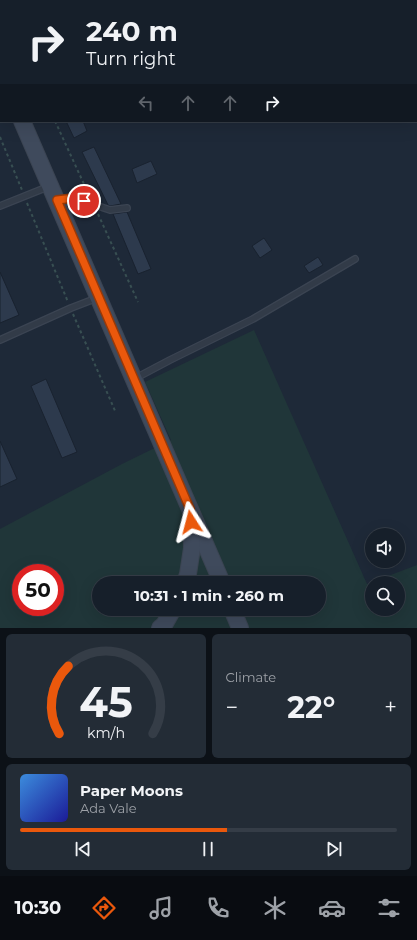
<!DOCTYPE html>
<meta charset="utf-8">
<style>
body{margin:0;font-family:Montserrat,sans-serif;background:#232c36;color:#f1f3f6;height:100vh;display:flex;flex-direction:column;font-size:15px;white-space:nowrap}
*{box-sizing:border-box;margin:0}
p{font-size:13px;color:#9ea2a8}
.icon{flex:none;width:22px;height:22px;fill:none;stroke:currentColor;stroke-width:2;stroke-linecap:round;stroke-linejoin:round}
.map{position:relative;height:628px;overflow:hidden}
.drawer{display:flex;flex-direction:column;gap:6px;padding:6px;background:#0c1117;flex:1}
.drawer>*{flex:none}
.hud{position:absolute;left:0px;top:0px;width:417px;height:122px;box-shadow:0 4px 16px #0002,0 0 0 1px #353d47;background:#161f2a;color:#f1f3f6;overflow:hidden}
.controls{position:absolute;left:365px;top:528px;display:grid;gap:8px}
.controls a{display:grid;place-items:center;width:40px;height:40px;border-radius:50%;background:#161f2a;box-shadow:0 4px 16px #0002,0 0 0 1px #353d47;font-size:20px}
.speed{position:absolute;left:12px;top:564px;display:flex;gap:8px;font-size:20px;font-weight:700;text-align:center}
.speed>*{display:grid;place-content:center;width:52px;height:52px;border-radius:50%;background:#161f2a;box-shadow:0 4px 16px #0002,0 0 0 1px #353d47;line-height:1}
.speed .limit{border:6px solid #d22;background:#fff;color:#111}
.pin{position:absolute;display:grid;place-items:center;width:34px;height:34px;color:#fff;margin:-17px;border:2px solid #fff;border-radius:50%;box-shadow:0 1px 4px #0007}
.me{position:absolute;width:44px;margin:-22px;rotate:351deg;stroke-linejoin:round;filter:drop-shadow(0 0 3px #0008)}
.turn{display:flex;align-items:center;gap:14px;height:84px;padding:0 20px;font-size:18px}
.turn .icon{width:52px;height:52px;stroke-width:2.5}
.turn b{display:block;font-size:28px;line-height:34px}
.lanes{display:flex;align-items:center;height:38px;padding:0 20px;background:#0003;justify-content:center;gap:20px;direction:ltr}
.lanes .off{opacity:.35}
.big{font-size:30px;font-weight:700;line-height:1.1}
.drawer .tile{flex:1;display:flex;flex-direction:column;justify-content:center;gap:6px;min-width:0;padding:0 14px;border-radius:6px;background:#232c36}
.drawer .dial{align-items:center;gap:0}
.dial svg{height:104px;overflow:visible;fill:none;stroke:#353d47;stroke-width:7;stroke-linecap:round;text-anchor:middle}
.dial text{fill:#f1f3f6;stroke:none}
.song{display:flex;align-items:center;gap:12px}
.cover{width:48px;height:48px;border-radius:6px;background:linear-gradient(135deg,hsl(210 70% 55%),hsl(240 70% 35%))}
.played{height:4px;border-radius:2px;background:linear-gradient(90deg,#ea580c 55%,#353d47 55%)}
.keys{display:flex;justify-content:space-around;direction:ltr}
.heat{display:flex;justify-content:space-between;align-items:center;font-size:22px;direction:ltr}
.drawer .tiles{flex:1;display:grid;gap:6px;grid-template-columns:1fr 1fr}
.tile:last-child{grid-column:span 2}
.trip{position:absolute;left:92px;top:576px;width:234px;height:40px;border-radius:20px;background:#161f2a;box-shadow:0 4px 16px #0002,0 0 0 1px #353d47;font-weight:700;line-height:40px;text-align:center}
.dock{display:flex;height:64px;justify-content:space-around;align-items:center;background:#090c11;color:#9ea2a8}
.dock .icon{width:28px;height:28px}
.dock .active{color:#ea580c}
.dock b{font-size:18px;color:#f1f3f6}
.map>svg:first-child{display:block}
.green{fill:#203639;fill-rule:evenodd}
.building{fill:#2d3a4d;stroke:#19222f}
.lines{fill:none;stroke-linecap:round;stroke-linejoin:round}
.service-casing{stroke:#3b4452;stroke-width:8}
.secondary-casing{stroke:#3b4452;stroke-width:18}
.path{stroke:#384f52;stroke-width:2;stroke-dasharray:3 3;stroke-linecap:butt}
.service{stroke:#323b48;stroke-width:5.5}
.secondary{stroke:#3f4a5c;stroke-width:16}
.route-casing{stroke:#983908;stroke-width:10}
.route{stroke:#ea580c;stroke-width:7}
</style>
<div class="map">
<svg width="417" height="628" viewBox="0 0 417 628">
<rect width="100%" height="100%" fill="#1e2938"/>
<path class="green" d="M 254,330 L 367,584 L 417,565 L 417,628 L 0,628 L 0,529 L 122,464 L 171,440 L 145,382 ZM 21,573 L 55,573 L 55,607 L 21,607 ZM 99,583 L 319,583 L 319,609 L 99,609 ZM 372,583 L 398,583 L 398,609 L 372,609 Z"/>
<g class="building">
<path d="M 66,121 L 83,121 L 87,131 L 74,138 Z"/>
<path d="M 94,147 L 121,204 L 110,206 L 108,205 L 82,152 Z"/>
<path d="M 151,161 L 157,174 L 137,183 L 132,169 Z"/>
<path d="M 127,212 L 151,269 L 138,274 L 113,214 Z"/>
<path d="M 264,238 L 272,250 L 260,258 L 252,246 Z"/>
<path d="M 318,257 L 323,265 L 309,273 L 304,266 Z"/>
<path d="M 0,272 L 19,315 L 0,323 Z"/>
<path d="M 46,379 L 77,452 L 62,458 L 31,386 Z"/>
<path d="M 0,441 L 17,479 L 0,487 Z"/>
</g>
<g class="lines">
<defs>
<g id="service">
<path d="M 0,118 L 1,117"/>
<path d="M 57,200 L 74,198 L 110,210 L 127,208"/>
<path d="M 0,206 L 50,186"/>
<path d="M 0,340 L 71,308 L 97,298"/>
<path d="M 134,379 L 170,360 L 253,319 L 355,259"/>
</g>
<g id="secondary">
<path d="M 0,69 L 1,71"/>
<path d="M 22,121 L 222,583"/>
<path d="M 185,583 L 188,574 L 192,548 L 191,519"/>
<path d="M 232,609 L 240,628"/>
<path d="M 160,628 L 164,625 L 173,609"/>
</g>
</defs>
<use href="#service" class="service-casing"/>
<use href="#secondary" class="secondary-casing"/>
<g class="path">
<path d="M 0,2 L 1,4"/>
<path d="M 55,121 L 89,195"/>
<path d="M 0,137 L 22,190"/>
<path d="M 27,203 L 68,302"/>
<path d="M 98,214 L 138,302"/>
<path d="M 73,314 L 116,413"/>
</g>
<use href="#service" class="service"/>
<use href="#secondary" class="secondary"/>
</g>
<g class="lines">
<defs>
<path id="route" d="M 84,201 L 74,198 L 57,200 L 190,509 L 191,522"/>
</defs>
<use href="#route" class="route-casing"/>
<use href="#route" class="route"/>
</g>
</svg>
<div class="controls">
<a><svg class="icon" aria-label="sound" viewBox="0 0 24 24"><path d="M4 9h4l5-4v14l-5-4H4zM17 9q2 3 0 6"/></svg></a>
<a><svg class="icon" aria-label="search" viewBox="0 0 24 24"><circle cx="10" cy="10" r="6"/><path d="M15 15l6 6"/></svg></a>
</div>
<div class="speed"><div class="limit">50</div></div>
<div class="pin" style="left:84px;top:201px;background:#d93025"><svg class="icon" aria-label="arrive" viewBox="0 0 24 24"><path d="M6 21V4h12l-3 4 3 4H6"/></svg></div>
<svg class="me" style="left:191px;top:522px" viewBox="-20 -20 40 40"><path d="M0-17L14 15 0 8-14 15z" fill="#ea580c" stroke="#fff" stroke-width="4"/></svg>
<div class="trip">10:31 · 1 min · 260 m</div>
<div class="hud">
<div class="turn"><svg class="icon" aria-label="right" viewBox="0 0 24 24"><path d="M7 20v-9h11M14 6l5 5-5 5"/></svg><div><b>240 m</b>Turn right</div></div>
<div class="lanes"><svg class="icon off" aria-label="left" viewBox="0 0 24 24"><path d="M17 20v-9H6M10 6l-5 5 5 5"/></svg><svg class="icon off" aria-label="ahead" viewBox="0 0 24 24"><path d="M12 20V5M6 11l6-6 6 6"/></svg><svg class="icon off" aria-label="ahead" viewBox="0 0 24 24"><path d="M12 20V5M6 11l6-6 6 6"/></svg><svg class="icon" aria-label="right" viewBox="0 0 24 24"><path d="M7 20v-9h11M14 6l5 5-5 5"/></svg></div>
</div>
</div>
<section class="drawer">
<div class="tiles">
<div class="tile dial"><svg viewBox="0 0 100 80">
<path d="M14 69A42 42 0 1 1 86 69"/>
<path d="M14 69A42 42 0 0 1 21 17" stroke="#ea580c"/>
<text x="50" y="56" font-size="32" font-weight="700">45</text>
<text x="50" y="72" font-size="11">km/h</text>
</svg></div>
<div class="tile"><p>Climate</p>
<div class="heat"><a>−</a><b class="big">22°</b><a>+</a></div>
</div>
<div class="tile">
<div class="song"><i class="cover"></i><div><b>Paper Moons</b><p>Ada Vale</p></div></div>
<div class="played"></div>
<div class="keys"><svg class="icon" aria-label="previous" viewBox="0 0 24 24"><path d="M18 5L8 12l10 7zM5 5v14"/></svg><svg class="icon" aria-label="pause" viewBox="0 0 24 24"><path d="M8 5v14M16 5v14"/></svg><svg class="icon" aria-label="next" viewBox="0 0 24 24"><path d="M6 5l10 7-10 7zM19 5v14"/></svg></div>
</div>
</div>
</section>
<nav class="dock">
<b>10:30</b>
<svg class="icon active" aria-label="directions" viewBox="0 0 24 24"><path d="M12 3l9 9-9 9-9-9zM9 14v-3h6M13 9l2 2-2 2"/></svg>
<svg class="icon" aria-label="music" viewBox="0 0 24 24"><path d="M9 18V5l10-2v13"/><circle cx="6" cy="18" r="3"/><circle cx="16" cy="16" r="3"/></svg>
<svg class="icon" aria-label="phone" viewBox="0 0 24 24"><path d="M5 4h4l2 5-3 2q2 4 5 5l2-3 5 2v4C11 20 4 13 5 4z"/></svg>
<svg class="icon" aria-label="climate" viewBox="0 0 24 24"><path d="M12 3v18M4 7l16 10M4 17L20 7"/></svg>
<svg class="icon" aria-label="car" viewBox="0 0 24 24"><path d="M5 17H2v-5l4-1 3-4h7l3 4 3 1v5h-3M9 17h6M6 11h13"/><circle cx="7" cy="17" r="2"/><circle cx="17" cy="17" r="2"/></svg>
<svg class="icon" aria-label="filters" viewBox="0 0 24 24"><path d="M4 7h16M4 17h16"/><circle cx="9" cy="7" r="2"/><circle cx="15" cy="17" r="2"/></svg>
</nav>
